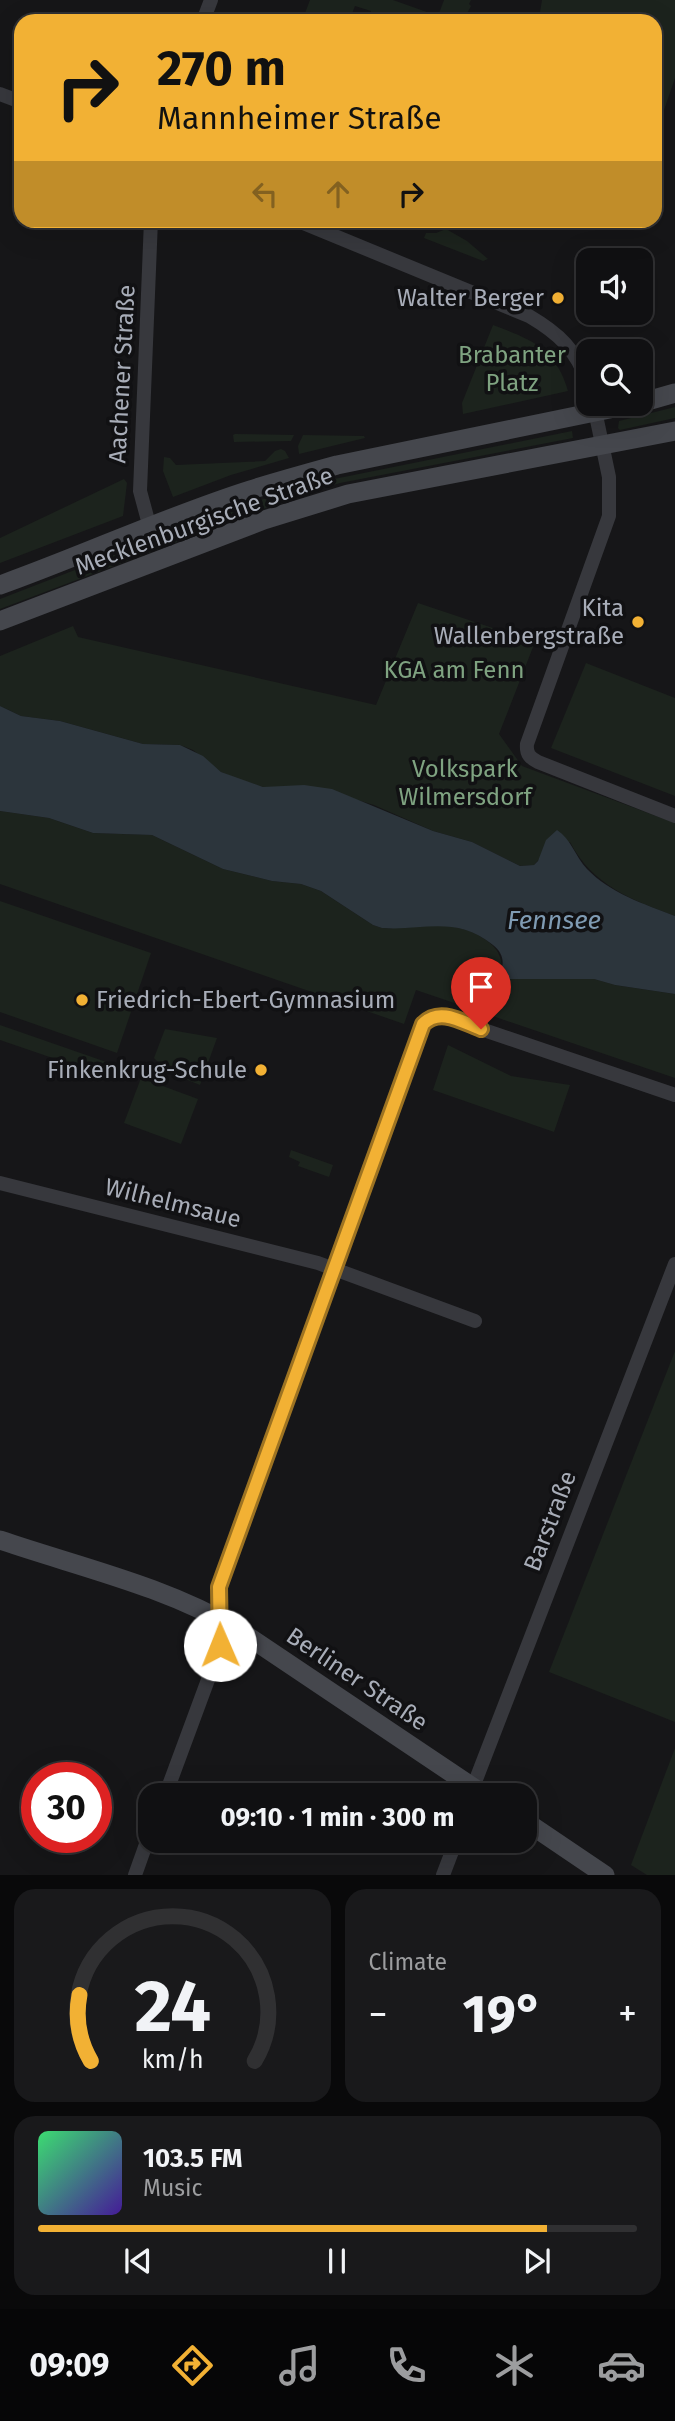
<!DOCTYPE html>
<meta charset="utf-8">
<style>
body{margin:0;font-family:"Fira Sans",sans-serif;background:#19191b;color:#f1f3f6;height:100vh;display:flex;flex-direction:column;font-size:26px;white-space:nowrap}
*{box-sizing:border-box;margin:0}
p{font-size:23px;color:#9c9d9f}
.icon{flex:none;width:38px;height:38px;fill:none;stroke:currentColor;stroke-width:2;stroke-linecap:round;stroke-linejoin:round}
.map{position:relative;height:1875px;overflow:hidden}
.drawer{display:flex;flex-direction:column;gap:14px;padding:14px;background:#09090a;flex:1}
.drawer>*{flex:none}
.banner{position:absolute;left:14px;top:14px;width:648px;height:214px;border-radius:21px;box-shadow:0 7px 28px #0002,0 0 0 2px #303032;background:#f2b134;color:#111;overflow:hidden}
.controls{position:absolute;left:576px;top:248px;display:grid;gap:14px}
.controls a{display:grid;place-items:center;width:77px;height:77px;border-radius:14px;background:#101012;box-shadow:0 7px 28px #0002,0 0 0 2px #303032;font-size:35px}
.speed{position:absolute;left:21px;top:1762px;display:flex;gap:14px;font-size:35px;font-weight:700;text-align:center}
.speed>*{display:grid;place-content:center;width:91px;height:91px;border-radius:50%;background:#101012;box-shadow:0 7px 28px #0002,0 0 0 2px #303032;line-height:1}
.speed .limit{border:10px solid #d22;background:#fff;color:#111}
.pin{position:absolute;display:grid;place-items:center;width:60px;height:60px;color:#fff;margin:-72px -30px;border-radius:50% 50% 50% 0;rotate:-45deg;box-shadow:0 0 7px #0007}
.pin .icon{rotate:45deg}
.me{position:absolute;width:77px;margin:-38px;rotate:359deg;stroke-linejoin:round;filter:drop-shadow(0 0 5px #0008)}
.turn{display:flex;align-items:center;gap:24px;height:147px;padding:0 28px;font-size:32px}
.turn .icon{width:91px;height:91px;stroke-width:2.5}
.turn b{display:block;font-size:49px;line-height:60px}
.lanes{display:flex;align-items:center;height:66px;padding:0 28px;background:#0003;justify-content:center;gap:35px;direction:ltr}
.lanes .off{opacity:.35}
.big{font-size:52px;font-weight:700;line-height:1.1}
.drawer .card{flex:1;display:flex;flex-direction:column;justify-content:center;gap:10px;min-width:0;padding:0 24px;border-radius:21px;background:#19191b}
.drawer .dial{align-items:center;gap:0}
.dial svg{height:182px;overflow:visible;fill:none;stroke:#303032;stroke-width:7;stroke-linecap:round;text-anchor:middle}
.dial text{fill:#f1f3f6;stroke:none}
.song{display:flex;align-items:center;gap:21px}
.cover{width:84px;height:84px;border-radius:10px;background:linear-gradient(135deg,hsl(140 70% 55%),hsl(260 70% 35%))}
.played{height:7px;border-radius:4px;background:linear-gradient(90deg,#f2b134 85%,#303032 85%)}
.keys{display:flex;justify-content:space-around;direction:ltr}
.heat{display:flex;justify-content:space-between;align-items:center;font-size:38px;direction:ltr}
.drawer .tiles{flex:1;display:grid;gap:14px;grid-template-columns:1fr 1fr}
.card:last-child{grid-column:span 2}
.trip{position:absolute;left:138px;top:1783px;width:399px;height:70px;border-radius:21px;background:#101012;box-shadow:0 7px 28px #0002,0 0 0 2px #303032;font-weight:700;line-height:70px;text-align:center}
.menu{display:flex;height:112px;justify-content:space-around;align-items:center;background:#060607;color:#9c9d9f}
.menu .icon{width:49px;height:49px}
.menu .current{color:#f2b134}
.menu b{font-size:32px;color:#f1f3f6}
.map>svg:first-child{display:block}
.green{fill:#1c231d}
.water{fill:#2c353c}
.lines{fill:none;stroke-linecap:round;stroke-linejoin:round}
.street{stroke:#37383d;stroke-width:14}
.secondary{stroke:#45474d;stroke-width:19}
.route-casing{stroke:#9d7322;stroke-width:18}
.route{stroke:#f2b134;stroke-width:12}
.poi-dot{fill:#f2b134;stroke:#111113;stroke-width:2.5}
.labels{text-anchor:middle;dominant-baseline:central;stroke-width:7;stroke-linejoin:round;paint-order:stroke}
.poi-label{font-size:24px;fill:#a8adb8;stroke:#111113;text-anchor:end}
.park-label{font-size:24px;fill:#7fa381;stroke:#111113}
.street-label{font-size:24px;fill:#a8adb8;stroke:#111113}
.water-label{font-size:26px;font-style:italic;fill:#7f9bb3;stroke:#111113}
</style>
<div class="map">
<svg width="675" height="1875" viewBox="0 0 675 1875">
<rect width="100%" height="100%" fill="#161618"/>
<g class="green">
<path d="M 310,0 L 393,0 L 438,16 L 444,0 L 471,0 L 469,4 L 471,6 L 463,21 L 376,21 L 369,18 L 371,11 L 355,6 L 349,21 L 302,21 Z"/>
<path d="M 542,0 L 675,0 L 675,78 L 660,122 L 655,120 L 654,21 L 534,21 L 537,13 L 540,12 Z"/>
<path d="M 446,229 L 467,241 L 488,259 L 483,261 L 424,238 L 426,233 L 436,233 Z"/>
<path d="M 493,325 C 530,339 556,348 568,391 L 463,414 L 462,403 Z"/>
<path d="M 675,407 L 675,418 L 620,430 L 618,428 L 619,421 Z"/>
<path d="M 572,431 L 573,438 L 340,483 L 300,495 L 188,537 L 184,528 L 266,498 L 329,480 Z"/>
<path d="M 235,434 L 294,435 L 291,441 L 234,442 L 233,435 Z"/>
<path d="M 303,435 L 364,436 L 365,438 L 299,454 L 298,446 Z"/>
<path d="M 281,449 L 285,451 L 289,458 L 231,475 L 173,497 L 163,471 L 164,457 L 170,458 L 176,465 L 265,461 L 275,451 Z"/>
<path d="M 124,479 L 127,483 L 123,516 L 0,563 L 0,538 Z"/>
<path d="M 173,532 L 177,542 L 0,609 L 0,599 Z"/>
<path d="M 418,603 L 535,642 L 499,734 L 522,766 L 675,823 L 675,916 C 632,900 592,885 570,842 L 542,856 L 534,865 L 520,866 L 472,842 L 433,831 L 374,805 L 357,800 L 289,787 L 263,787 L 237,779 L 221,772 L 193,750 L 180,745 L 143,744 L 60,721 L 21,716 L 0,706 L 0,656 L 73,626 L 78,637 L 376,705 Z"/>
<path d="M 586,663 L 675,698 L 675,796 L 551,748 Z"/>
<path d="M 0,811 L 49,818 L 93,833 L 152,835 L 223,869 L 272,881 L 301,884 L 321,891 L 373,925 L 382,928 C 417,930 450,917 483,938 C 500,949 503,959 502,979 L 594,979 L 615,985 L 675,994 L 675,1078 L 416,990 L 404,1024 L 0,884 Z"/>
<path d="M 0,901 L 151,953 L 117,1053 L 0,1012 Z"/>
<path d="M 0,1025 L 115,1065 L 111,1078 L 0,1040 Z"/>
<path d="M 165,1029 L 217,1038 L 200,1085 L 168,1072 L 154,1058 Z"/>
<path d="M 448,1045 L 511,1076 L 570,1085 L 554,1132 L 433,1090 Z"/>
<path d="M 141,1078 L 198,1099 L 181,1144 L 124,1123 Z"/>
<path d="M 291,1150 L 333,1165 L 329,1177 L 298,1166 L 300,1162 L 289,1157 Z"/>
<path d="M 675,1351 L 675,1722 L 549,1672 Z"/>
<path d="M 675,1748 L 675,1875 L 647,1875 L 631,1865 Z"/>
</g>
<path class="water" d="M 0,706 L 21,716 L 60,721 L 143,744 L 180,745 L 203,756 L 221,772 L 263,787 L 304,785 L 332,789 L 433,831 L 472,842 L 520,866 L 534,865 L 538,861 L 546,840 L 557,830 C 571,839 575,856 587,869 C 610,893 644,904 675,916 L 675,994 L 615,985 L 594,979 L 502,979 L 500,974 C 505,962 503,953 493,945 C 455,915 424,931 382,928 L 373,925 L 321,891 L 301,884 L 272,881 L 223,869 L 152,835 L 93,833 L 49,818 L 0,811 Z"/>
<g class="lines">
<g class="street">
<path d="M 203,21 L 211,0"/>
<path d="M 0,94 L 21,102"/>
<path d="M 296,220 L 529,316 C 558,333 577,350 588,384"/>
<path d="M 594,406 L 609,477 L 609,516 L 527,744 C 526,754 530,758 538,762 L 675,816"/>
<path d="M 150,528 L 140,491 L 151,220"/>
<path d="M 0,1183 L 318,1263 L 475,1321"/>
<path d="M 470,1795 L 675,1264"/>
<path d="M 165,1796 L 219,1650 L 219,1587 L 423,1024 L 430,1017 L 440,1015 L 675,1095"/>
<path d="M 135,1875 L 150,1833"/>
<path d="M 443,1875 L 456,1841"/>
</g>
<g class="secondary">
<path d="M 640,403 L 675,393"/>
<path d="M 0,585 C 84,555 165,517 250,490 C 279,481 308,473 337,465 L 634,404"/>
<path d="M 0,621 L 264,520 L 348,494 L 675,431"/>
<path d="M 0,1540 C 79,1567 165,1586 237,1629 L 486,1796"/>
<path d="M 525,1821 L 605,1875"/>
</g>
</g>
<g class="lines">
<defs>
<path id="route" d="M 220,1645 L 219,1587 L 423,1024 C 440,1007 462,1022 481,1029"/>
</defs>
<use href="#route" class="route-casing"/>
<use href="#route" class="route"/>
</g>
<g class="poi-dot">
<circle cx="558" cy="298" r="7"/>
<circle cx="638" cy="622" r="7"/>
<circle cx="82" cy="1000" r="7"/>
<circle cx="261" cy="1070" r="7"/>
</g>
<g class="labels">
<g class="poi-label">
<text x="544" y="298">Walter Berger</text>
<text x="624" y="608">Kita<tspan x="624" dy="28">Wallenbergstraße</tspan></text>
<text x="96" y="1000" text-anchor="start">Friedrich-Ebert-Gymnasium</text>
<text x="247" y="1070">Finkenkrug-Schule</text>
</g>
<g class="park-label">
<text x="512" y="355">Brabanter<tspan x="512" dy="28">Platz</tspan></text>
<text x="454" y="670">KGA am Fenn</text>
<text x="465" y="769">Volkspark<tspan x="465" dy="28">Wilmersdorf</tspan></text>
</g>
<g class="street-label">
<text transform="translate(122 374) rotate(-87)">Aachener Straße</text>
<text transform="translate(204 521) rotate(-20)">Mecklenburgische Straße</text>
<text transform="translate(173 1203) rotate(14)">Wilhelmsaue</text>
<text transform="translate(550 1521) rotate(-69)">Barstraße</text>
<text transform="translate(357 1679) rotate(34)">Berliner Straße</text>
</g>
<g class="water-label">
<text x="554" y="920">Fennsee</text>
</g>
</g>
</svg>
<div class="controls">
<a><svg class="icon" aria-label="sound" viewBox="0 0 24 24"><path d="M4 9h4l5-4v14l-5-4H4zM17 9q2 3 0 6"/></svg></a>
<a><svg class="icon" aria-label="search" viewBox="0 0 24 24"><circle cx="10" cy="10" r="6"/><path d="M15 15l6 6"/></svg></a>
</div>
<div class="speed"><div class="limit">30</div></div>
<div class="pin" style="left:481px;top:1029px;background:#d93025"><svg class="icon" aria-label="arrive" viewBox="0 0 24 24"><path d="M6 21V4h12l-3 4 3 4H6"/></svg></div>
<svg class="me" style="left:220px;top:1645px" viewBox="-20 -20 40 40"><circle r="19" fill="#fff"/><path d="M0-13L10 11 0 6-10 11z" fill="#f2b134"/></svg>
<div class="trip">09:10 · 1 min · 300 m</div>
<div class="banner">
<div class="turn"><svg class="icon" aria-label="right" viewBox="0 0 24 24"><path d="M7 20v-9h11M14 6l5 5-5 5"/></svg><div><b>270 m</b>Mannheimer Straße</div></div>
<div class="lanes"><svg class="icon off" aria-label="left" viewBox="0 0 24 24"><path d="M17 20v-9H6M10 6l-5 5 5 5"/></svg><svg class="icon off" aria-label="ahead" viewBox="0 0 24 24"><path d="M12 20V5M6 11l6-6 6 6"/></svg><svg class="icon" aria-label="right" viewBox="0 0 24 24"><path d="M7 20v-9h11M14 6l5 5-5 5"/></svg></div>
</div>
</div>
<section class="drawer">
<div class="tiles">
<div class="card dial"><svg viewBox="0 0 100 80">
<path d="M14 69A42 42 0 1 1 86 69"/>
<path d="M14 69A42 42 0 0 1 9 40" stroke="#f2b134"/>
<text x="50" y="56" font-size="32" font-weight="700">24</text>
<text x="50" y="72" font-size="11">km/h</text>
</svg></div>
<div class="card"><p>Climate</p>
<div class="heat"><a>−</a><b class="big">19°</b><a>+</a></div>
</div>
<div class="card">
<div class="song"><i class="cover"></i><div><b>103.5 FM</b><p>Music</p></div></div>
<div class="played"></div>
<div class="keys"><svg class="icon" aria-label="previous" viewBox="0 0 24 24"><path d="M18 5L8 12l10 7zM5 5v14"/></svg><svg class="icon" aria-label="pause" viewBox="0 0 24 24"><path d="M8 5v14M16 5v14"/></svg><svg class="icon" aria-label="next" viewBox="0 0 24 24"><path d="M6 5l10 7-10 7zM19 5v14"/></svg></div>
</div>
</div>
</section>
<nav class="menu">
<b>09:09</b>
<svg class="icon current" aria-label="directions" viewBox="0 0 24 24"><path d="M12 3l9 9-9 9-9-9zM9 14v-3h6M13 9l2 2-2 2"/></svg>
<svg class="icon" aria-label="music" viewBox="0 0 24 24"><path d="M9 18V5l10-2v13"/><circle cx="6" cy="18" r="3"/><circle cx="16" cy="16" r="3"/></svg>
<svg class="icon" aria-label="phone" viewBox="0 0 24 24"><path d="M5 4h4l2 5-3 2q2 4 5 5l2-3 5 2v4C11 20 4 13 5 4z"/></svg>
<svg class="icon" aria-label="climate" viewBox="0 0 24 24"><path d="M12 3v18M4 7l16 10M4 17L20 7"/></svg>
<svg class="icon" aria-label="car" viewBox="0 0 24 24"><path d="M5 17H2v-5l4-1 3-4h7l3 4 3 1v5h-3M9 17h6M6 11h13"/><circle cx="7" cy="17" r="2"/><circle cx="17" cy="17" r="2"/></svg>
</nav>
